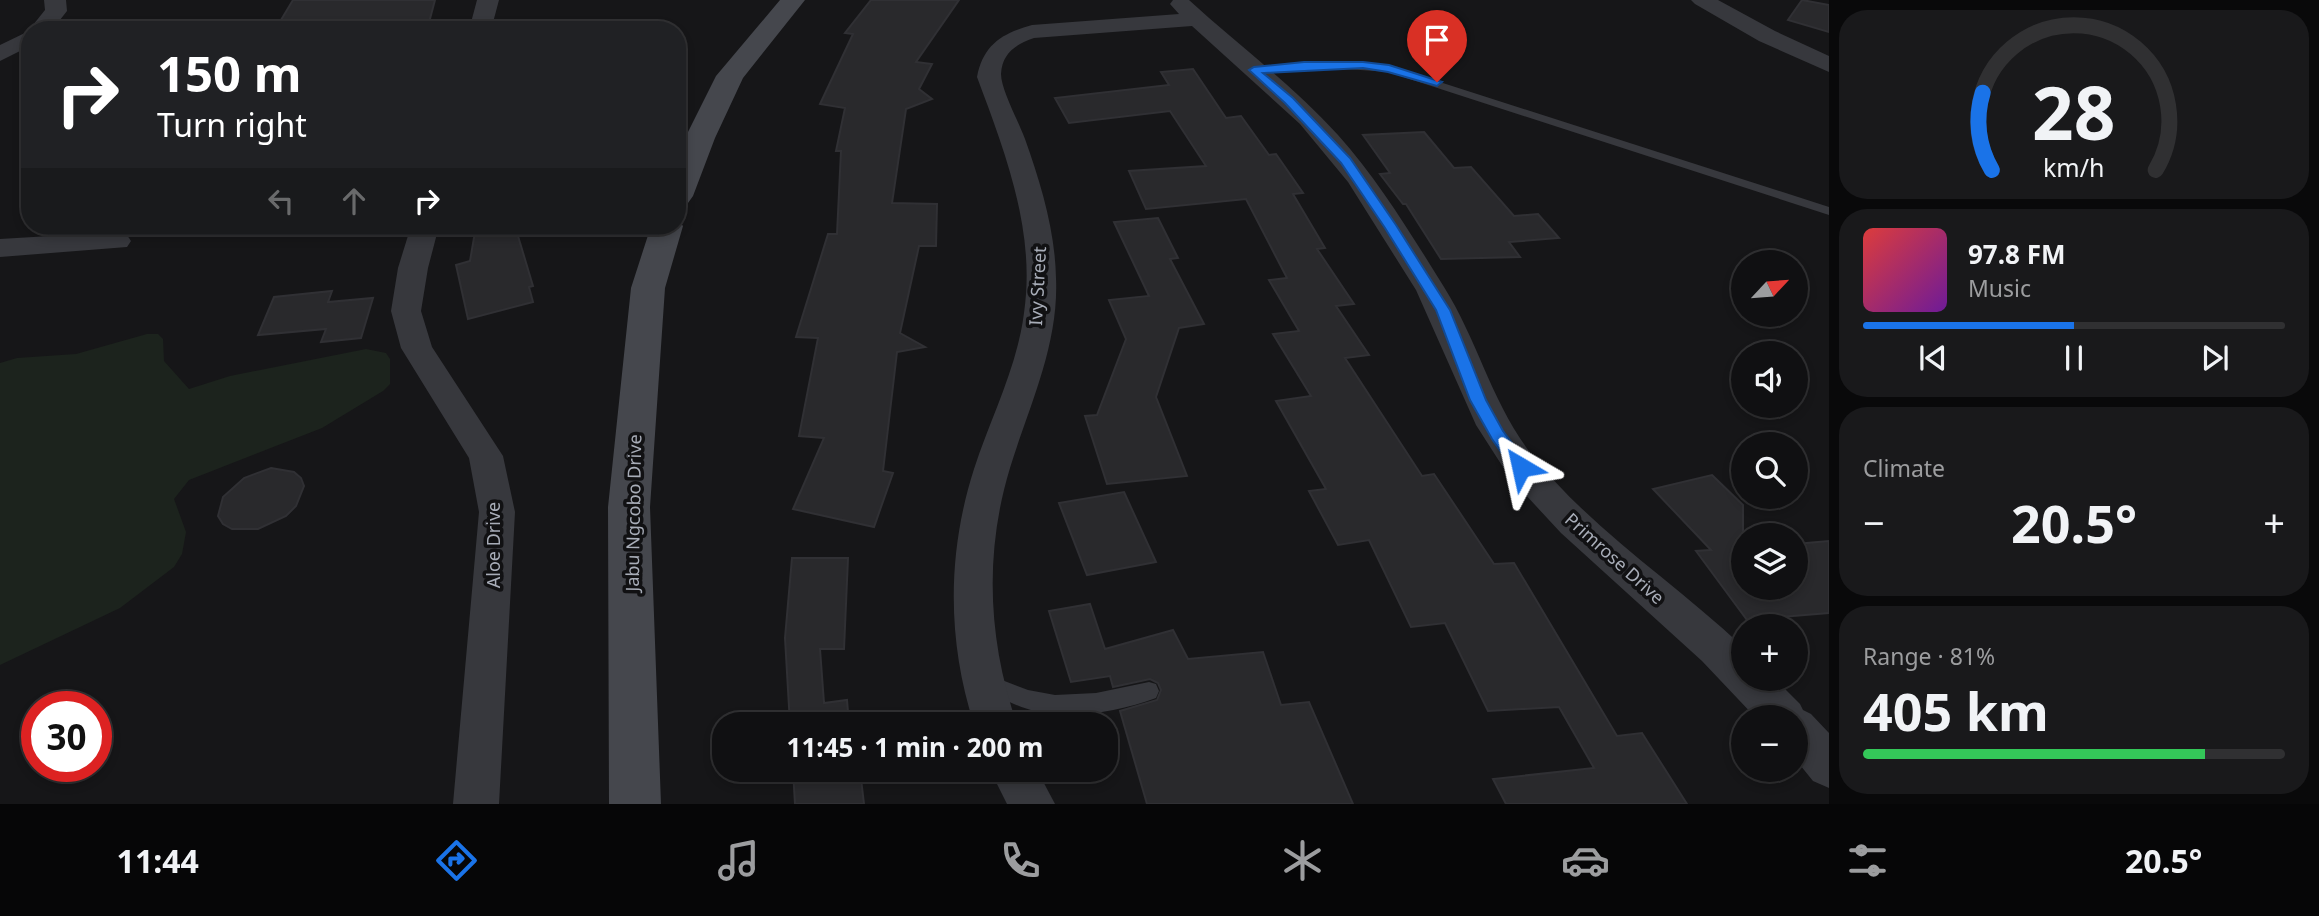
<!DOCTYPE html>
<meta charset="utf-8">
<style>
body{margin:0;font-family:"Noto Sans",sans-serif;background:#19191b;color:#f1f3f6;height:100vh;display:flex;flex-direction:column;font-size:26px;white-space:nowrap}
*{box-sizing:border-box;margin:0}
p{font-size:23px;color:#9c9d9f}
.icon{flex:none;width:38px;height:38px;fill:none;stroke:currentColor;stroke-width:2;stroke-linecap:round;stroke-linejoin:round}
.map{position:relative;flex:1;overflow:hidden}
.details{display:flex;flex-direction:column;gap:10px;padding:10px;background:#09090a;width:490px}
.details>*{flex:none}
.hud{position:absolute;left:21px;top:21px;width:665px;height:214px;border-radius:28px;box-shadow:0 4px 10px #0003,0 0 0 2px #303032;background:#202124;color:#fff;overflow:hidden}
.needle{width:46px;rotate:64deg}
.fabs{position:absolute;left:1731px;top:250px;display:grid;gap:14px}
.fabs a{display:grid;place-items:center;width:77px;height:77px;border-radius:50%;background:#101012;box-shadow:0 4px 10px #0003,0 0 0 2px #303032;font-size:35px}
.speed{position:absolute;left:21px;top:691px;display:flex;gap:14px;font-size:35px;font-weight:700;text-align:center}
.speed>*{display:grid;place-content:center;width:91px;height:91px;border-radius:50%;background:#101012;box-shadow:0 4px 10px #0003,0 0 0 2px #303032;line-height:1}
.speed .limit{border:10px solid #d22;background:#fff;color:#111}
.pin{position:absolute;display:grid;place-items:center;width:60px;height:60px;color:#fff;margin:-72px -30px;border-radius:50% 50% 50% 0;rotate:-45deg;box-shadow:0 0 7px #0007}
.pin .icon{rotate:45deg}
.me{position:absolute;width:77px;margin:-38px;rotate:324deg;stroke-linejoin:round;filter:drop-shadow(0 0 5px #0008)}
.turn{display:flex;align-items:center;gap:24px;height:147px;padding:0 21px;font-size:32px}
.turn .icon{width:91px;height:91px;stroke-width:2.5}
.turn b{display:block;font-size:49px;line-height:60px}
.lanes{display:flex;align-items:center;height:66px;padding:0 21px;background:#0003;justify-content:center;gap:35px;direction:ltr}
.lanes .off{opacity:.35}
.big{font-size:52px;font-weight:700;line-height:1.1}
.details .widget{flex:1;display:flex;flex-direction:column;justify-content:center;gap:10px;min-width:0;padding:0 24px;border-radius:28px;background:#19191b}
.details .dial{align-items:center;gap:0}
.dial svg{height:182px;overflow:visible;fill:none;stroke:#303032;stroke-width:7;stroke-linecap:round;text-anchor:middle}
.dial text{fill:#f1f3f6;stroke:none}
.song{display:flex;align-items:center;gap:21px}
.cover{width:84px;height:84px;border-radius:10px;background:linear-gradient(135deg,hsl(0 70% 55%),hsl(280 70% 35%))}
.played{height:7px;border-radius:4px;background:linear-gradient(90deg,#1a73e8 50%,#303032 50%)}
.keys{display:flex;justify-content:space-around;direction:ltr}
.heat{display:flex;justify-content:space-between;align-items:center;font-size:38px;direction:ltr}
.charge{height:10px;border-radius:5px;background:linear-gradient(90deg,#34c759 81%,#303032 0)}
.trip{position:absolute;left:712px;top:712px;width:406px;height:70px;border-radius:28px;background:#101012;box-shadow:0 4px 10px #0003,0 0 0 2px #303032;font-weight:700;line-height:70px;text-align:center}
.dock{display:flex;height:112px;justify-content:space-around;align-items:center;background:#060607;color:#9c9d9f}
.dock .icon{width:49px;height:49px}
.dock .current{color:#1a73e8}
.dock b{font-size:32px;color:#f1f3f6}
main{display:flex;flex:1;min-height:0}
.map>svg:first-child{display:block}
.green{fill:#1c231d}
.building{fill:#29292c;stroke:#303034;stroke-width:2}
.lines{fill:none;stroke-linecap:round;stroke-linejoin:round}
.service{fill:#37383d;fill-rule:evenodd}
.minor{fill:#37383d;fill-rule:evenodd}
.secondary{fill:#45474d;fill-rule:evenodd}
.route{fill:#1a73e8;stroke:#114b97;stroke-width:2}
.labels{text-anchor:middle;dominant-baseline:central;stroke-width:7;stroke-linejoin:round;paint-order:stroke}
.street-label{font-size:18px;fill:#a8adb8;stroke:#111113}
</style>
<main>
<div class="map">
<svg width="1829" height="804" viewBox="0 0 1829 804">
<rect width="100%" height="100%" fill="#161618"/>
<path class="green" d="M 147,334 L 158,334 L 163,339 L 164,361 L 189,389 L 230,376 L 366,349 L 386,353 L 390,359 L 390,384 L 383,391 L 322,428 L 189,480 L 174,499 L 186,532 L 182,554 L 174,567 L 120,608 L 0,665 L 0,363 L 17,358 L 76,354 Z"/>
<g class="building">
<path d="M 293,0 L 435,0 L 427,30 L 275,30 Z"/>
<path d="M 871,0 L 959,0 L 916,62 L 932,64 L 919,89 L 932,99 L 906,109 L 892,203 L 937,204 L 936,246 L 919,246 L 900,333 L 925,347 L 897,352 L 883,471 L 893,473 L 874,527 L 793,509 L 824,438 L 799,436 L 818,338 L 796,337 L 828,234 L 837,234 L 841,151 L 836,151 L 845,108 L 820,104 L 853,34 L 845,33 Z"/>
<path d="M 1802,0 L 1829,5 L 1829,32 L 1788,20 Z"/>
<path d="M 1193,69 L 1226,118 L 1241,116 L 1269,155 L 1276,154 L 1303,193 L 1293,194 L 1325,248 L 1317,249 L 1354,304 L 1336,306 L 1369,355 L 1345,358 L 1422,476 L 1434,474 L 1494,564 L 1514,563 L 1617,736 L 1642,733 L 1687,804 L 1506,804 L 1493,779 L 1594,768 L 1559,707 L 1488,711 L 1445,623 L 1411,627 L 1369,540 L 1338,545 L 1309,491 L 1326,489 L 1276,401 L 1311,396 L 1273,334 L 1299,331 L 1269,280 L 1287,278 L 1246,199 L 1146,209 L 1129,171 L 1206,166 L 1170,111 L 1069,123 L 1055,98 L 1169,85 L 1161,72 Z"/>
<path d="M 1424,132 L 1454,168 L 1471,167 L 1514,216 L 1538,214 L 1559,238 L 1509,242 L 1520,257 L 1441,259 L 1406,204 L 1403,204 L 1380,174 L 1390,173 L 1363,135 Z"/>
<path d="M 1158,218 L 1178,258 L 1170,259 L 1204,324 L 1179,328 L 1156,397 L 1187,476 L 1107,484 L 1085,416 L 1097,415 L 1126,339 L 1109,300 L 1149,296 L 1114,222 Z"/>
<path d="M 476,226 L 515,226 L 533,286 L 529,287 L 533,302 L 468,319 L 456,265 L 470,261 Z"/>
<path d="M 332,291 L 328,302 L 373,298 L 361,338 L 321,342 L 326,329 L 258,335 L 274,297 Z"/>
<path d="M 271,468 L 294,472 L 301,478 L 304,486 L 296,506 L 286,516 L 258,529 L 232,529 L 223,524 L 218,516 L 223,497 L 244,478 Z"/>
<path d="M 1712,475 L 1743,505 L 1743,588 L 1796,588 L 1796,544 L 1829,541 L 1829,613 L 1747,620 L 1696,551 L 1711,550 L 1653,489 Z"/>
<path d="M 1124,492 L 1156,562 L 1087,575 L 1059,503 Z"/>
<path d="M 792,558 L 848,558 L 844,649 L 820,649 L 824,703 L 847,700 L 849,724 L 790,724 L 785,638 Z"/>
<path d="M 1090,604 L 1105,649 L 1173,630 L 1188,659 L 1263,652 L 1281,705 L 1309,702 L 1353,804 L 1147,804 L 1120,711 L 1157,700 L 1161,690 L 1158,683 L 1150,679 L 1113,687 L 1110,676 L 1071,682 L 1049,611 Z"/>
<path d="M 793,770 L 860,770 L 864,804 L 795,804 Z"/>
</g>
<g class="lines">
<g class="service">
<path d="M 638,22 L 647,24 L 642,30 L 631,30 Z"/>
<path d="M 1333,62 L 1393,67 L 1829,207 L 1829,215 L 1388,72 L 1333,68 L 1254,73 L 1249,70 L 1254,67 Z"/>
<path d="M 989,675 L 1028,690 L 1055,695 L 1096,693 L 1149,682 L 1156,684 L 1159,691 L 1156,698 C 1121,711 1075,719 1038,712 C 1019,708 1000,697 982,690 L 979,684 L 982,678 Z"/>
</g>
<g class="minor">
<path d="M 44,0 L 66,0 L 67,11 L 52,30 L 30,30 L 30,46 L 0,61 L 0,45 L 29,31 L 29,30 L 45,10 Z"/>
<path d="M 477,0 L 499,0 L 491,30 L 469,30 Z"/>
<path d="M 1173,0 L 1189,0 C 1238,45 1293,85 1338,135 C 1379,181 1411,234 1444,287 C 1478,341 1492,404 1532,455 C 1591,529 1674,582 1743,647 L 1743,679 L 1775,679 L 1800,704 L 1803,710 L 1811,714 L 1829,733 L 1829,788 L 1813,781 L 1796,760 L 1796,718 L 1756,718 L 1702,661 L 1561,533 L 1510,478 L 1476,425 L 1416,290 L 1348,182 L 1300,124 L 1192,26 L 1034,38 C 1016,44 1002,53 1001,74 C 1001,90 1019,122 1025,139 C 1041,184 1055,230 1056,278 C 1059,345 1029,406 1010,468 C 984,553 988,641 1017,724 L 974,724 C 947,641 947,553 974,469 C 991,417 1017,368 1024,313 C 1036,231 1005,152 977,77 C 983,45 1002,33 1032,25 L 1179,14 L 1170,4 Z"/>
<path d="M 1691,0 L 1718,0 L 1775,31 L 1829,56 L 1829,72 L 1759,41 L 1695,4 Z"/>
<path d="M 411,226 L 439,226 L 428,268 L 421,311 L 432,347 L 503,456 L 515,512 L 499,804 L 453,804 L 479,512 L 469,458 L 401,348 L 391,311 L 398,268 Z"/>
<path d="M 117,232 L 127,235 L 131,241 L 127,247 L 0,257 L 0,239 Z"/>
<path d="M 990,770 L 1037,770 L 1055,804 L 1007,804 Z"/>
</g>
<g class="secondary">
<path d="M 780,0 L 805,0 L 743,78 L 715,138 L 693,196 L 688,203 L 677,205 L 677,158 L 685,138 L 716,76 Z"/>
<path d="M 677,219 L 683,226 L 665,288 L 650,507 L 661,804 L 609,804 L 608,507 L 631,288 L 651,226 L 677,226 Z"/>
</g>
</g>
<path class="route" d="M 1304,62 L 1363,62 L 1389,65 L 1442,82 L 1437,86 L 1388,72 L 1363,68 L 1263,73 L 1293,98 L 1350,158 L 1396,225 L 1450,310 L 1486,400 L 1503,431 L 1527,463 L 1529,467 L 1527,472 L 1515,472 L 1492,439 L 1470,400 L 1436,310 L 1385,228 L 1341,163 L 1285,103 L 1249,70 L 1254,67 Z"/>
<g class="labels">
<g class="street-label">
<text transform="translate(1037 286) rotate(-87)">Ivy Street</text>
<text transform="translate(633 513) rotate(-89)">Jabu Ngcobo Drive</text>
<text transform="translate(493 545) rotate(-90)">Aloe Drive</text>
<text transform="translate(1615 558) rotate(42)">Primrose Drive</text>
</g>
</g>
</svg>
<div class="fabs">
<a><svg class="needle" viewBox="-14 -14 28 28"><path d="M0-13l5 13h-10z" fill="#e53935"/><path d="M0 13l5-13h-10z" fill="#9c9d9f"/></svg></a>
<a><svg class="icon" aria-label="sound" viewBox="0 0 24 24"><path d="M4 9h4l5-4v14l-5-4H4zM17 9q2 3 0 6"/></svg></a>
<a><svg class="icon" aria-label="search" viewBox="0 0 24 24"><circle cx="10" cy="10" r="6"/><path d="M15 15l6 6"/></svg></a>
<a><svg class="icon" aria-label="layers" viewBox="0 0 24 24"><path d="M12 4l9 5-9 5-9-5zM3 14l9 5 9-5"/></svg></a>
<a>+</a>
<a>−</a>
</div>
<div class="speed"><div class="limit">30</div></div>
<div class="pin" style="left:1437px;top:82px;background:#d93025"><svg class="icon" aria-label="arrive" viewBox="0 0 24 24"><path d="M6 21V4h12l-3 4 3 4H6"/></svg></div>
<svg class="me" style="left:1521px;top:467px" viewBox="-20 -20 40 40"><path d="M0-17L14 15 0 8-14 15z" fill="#1a73e8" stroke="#fff" stroke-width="4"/></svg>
<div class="trip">11:45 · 1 min · 200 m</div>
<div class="hud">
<div class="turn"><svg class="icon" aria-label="right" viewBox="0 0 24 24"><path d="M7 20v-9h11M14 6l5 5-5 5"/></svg><div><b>150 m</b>Turn right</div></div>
<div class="lanes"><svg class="icon off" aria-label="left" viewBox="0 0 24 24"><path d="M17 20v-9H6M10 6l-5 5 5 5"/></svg><svg class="icon off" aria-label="ahead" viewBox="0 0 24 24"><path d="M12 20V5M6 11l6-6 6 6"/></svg><svg class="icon" aria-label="right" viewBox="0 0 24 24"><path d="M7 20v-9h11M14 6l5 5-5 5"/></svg></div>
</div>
</div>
<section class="details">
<div class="widget dial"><svg viewBox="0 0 100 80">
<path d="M14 69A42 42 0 1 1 86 69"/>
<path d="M14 69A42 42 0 0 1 10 35" stroke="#1a73e8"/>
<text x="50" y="56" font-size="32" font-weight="700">28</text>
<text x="50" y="72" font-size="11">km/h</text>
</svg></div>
<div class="widget">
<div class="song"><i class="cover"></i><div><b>97.8 FM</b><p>Music</p></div></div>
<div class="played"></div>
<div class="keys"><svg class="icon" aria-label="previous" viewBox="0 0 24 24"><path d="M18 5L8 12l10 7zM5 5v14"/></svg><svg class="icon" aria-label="pause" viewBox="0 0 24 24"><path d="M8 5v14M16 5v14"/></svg><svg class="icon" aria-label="next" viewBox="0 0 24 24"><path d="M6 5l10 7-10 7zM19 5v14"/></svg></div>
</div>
<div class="widget"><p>Climate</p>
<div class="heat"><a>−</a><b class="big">20.5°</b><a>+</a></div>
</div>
<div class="widget"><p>Range · 81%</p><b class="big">405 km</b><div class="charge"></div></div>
</section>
</main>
<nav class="dock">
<b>11:44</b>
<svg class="icon current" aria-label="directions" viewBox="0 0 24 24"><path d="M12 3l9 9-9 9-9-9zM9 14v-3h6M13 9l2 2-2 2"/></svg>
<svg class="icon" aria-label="music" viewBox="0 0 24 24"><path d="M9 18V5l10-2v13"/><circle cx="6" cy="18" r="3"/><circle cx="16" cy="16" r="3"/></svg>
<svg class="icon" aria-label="phone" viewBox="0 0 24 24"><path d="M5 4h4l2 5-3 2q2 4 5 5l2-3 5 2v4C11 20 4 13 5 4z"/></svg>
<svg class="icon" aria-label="climate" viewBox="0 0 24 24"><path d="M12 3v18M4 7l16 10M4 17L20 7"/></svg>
<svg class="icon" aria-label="car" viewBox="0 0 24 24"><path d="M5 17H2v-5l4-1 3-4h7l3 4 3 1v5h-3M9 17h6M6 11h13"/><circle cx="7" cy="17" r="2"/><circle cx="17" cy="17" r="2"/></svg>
<svg class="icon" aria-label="filters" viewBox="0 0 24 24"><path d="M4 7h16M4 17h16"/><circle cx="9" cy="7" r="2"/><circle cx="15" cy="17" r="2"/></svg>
<b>20.5°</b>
</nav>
